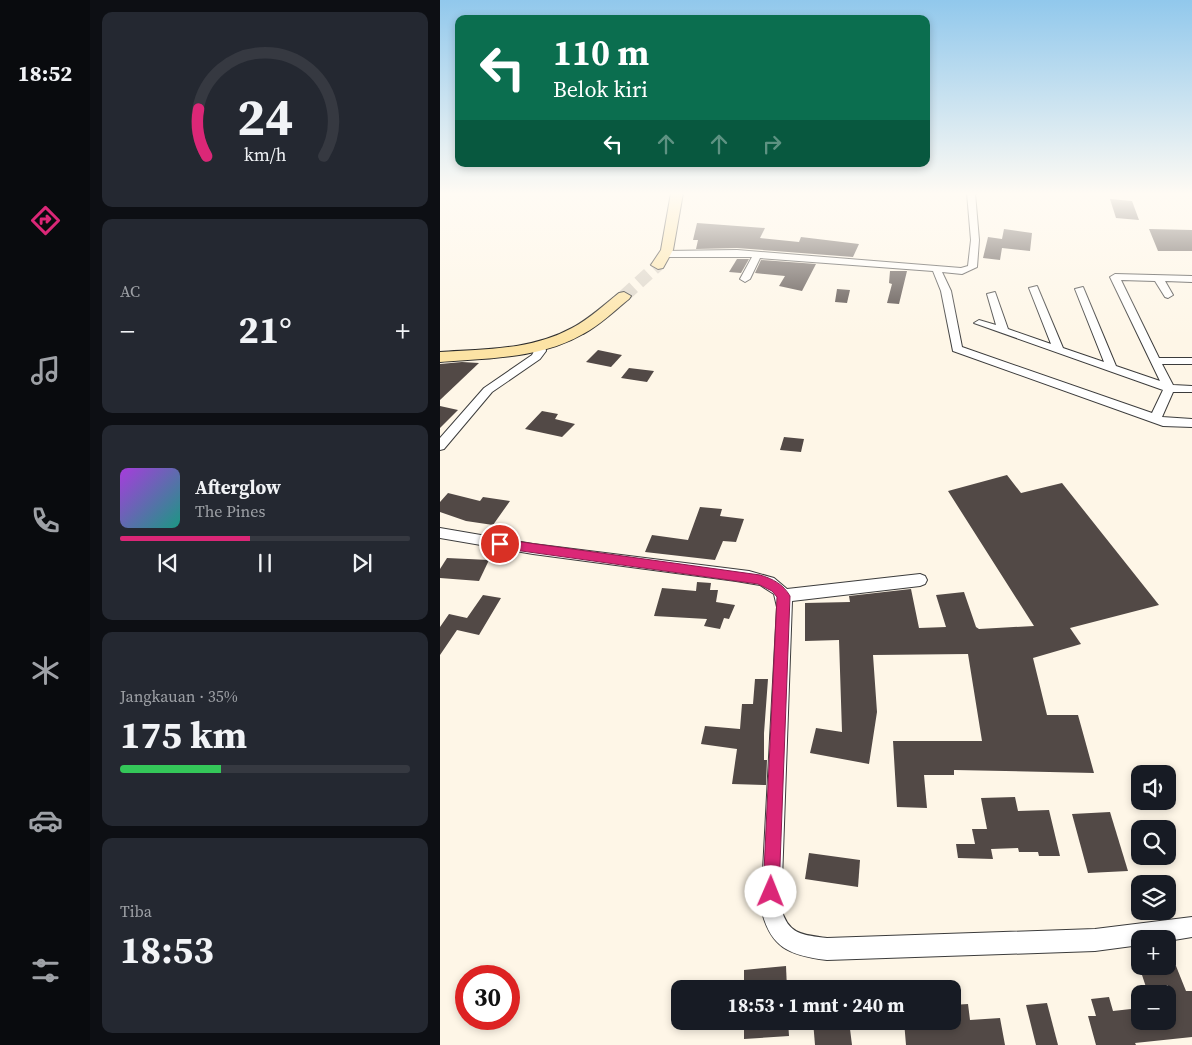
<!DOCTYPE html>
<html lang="id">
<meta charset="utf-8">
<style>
body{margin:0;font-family:"Source Serif 4",serif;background:#242831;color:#f1f3f6;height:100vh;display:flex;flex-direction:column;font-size:19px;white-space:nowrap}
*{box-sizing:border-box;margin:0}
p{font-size:16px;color:#9ea1a6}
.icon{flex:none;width:28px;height:28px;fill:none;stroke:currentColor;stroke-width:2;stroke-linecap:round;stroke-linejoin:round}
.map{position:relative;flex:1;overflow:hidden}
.sheet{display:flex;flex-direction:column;gap:12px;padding:12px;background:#0d0f14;width:350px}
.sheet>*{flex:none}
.hud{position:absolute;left:15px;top:15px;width:475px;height:152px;border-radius:10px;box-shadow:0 2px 8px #0003;background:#0b6e4f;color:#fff;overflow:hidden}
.buttons{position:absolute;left:691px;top:765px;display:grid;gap:10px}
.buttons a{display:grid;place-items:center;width:45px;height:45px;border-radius:10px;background:#171b24;box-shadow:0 2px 8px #0003;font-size:25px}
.speed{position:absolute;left:15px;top:965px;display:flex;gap:10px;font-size:25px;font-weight:700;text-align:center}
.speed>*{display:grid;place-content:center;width:65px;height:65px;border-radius:50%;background:#171b24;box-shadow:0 2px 8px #0003;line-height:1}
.speed .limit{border:8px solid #d22;background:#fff;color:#111}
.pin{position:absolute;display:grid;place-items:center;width:42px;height:42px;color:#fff;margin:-21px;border:2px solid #fff;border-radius:50%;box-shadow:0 1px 5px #0007}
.me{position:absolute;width:55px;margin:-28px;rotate:1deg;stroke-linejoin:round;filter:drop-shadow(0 0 4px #0008)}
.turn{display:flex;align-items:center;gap:18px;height:105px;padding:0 15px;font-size:22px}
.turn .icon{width:65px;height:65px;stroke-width:2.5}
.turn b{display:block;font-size:35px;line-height:42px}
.lanes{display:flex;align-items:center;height:48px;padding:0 15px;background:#0003;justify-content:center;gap:25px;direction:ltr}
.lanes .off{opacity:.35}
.big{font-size:38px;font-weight:700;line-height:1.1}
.sheet .widget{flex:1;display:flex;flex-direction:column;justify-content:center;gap:8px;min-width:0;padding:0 18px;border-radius:10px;background:#242831}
.sheet .dial{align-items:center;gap:0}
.dial svg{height:130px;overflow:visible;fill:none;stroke:#363941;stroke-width:7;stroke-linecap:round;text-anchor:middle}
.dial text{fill:#f1f3f6;stroke:none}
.song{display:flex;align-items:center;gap:15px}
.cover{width:60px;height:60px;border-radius:8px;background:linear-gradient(135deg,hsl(280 70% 55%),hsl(170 70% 35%))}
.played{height:5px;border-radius:2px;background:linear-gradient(90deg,#db2777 45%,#363941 45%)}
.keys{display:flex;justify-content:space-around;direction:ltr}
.heat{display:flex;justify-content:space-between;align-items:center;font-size:28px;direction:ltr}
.charge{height:8px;border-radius:4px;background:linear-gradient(90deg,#34c759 35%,#363941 0)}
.trip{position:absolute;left:231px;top:980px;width:290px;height:50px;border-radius:10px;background:#171b24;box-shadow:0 2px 8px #0003;font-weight:700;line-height:50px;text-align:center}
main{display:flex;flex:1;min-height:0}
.dock{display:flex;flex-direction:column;width:90px;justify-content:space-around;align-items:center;background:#090b0e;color:#9ea1a6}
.dock .icon{width:35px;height:35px}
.dock .on{color:#db2777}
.dock b{font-size:22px;color:#f1f3f6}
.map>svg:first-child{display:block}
.building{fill:#524946}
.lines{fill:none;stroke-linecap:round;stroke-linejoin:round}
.secondary-tunnel{stroke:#d9d2c6;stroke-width:13;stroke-dasharray:13 7;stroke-linecap:butt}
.street-casing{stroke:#3c3c3c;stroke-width:2}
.secondary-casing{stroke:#2b2b2b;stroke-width:2}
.street{fill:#fff;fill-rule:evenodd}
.secondary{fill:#fce3a4;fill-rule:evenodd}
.route{fill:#db2777;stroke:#8e194d}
</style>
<main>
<nav class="dock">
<b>18:52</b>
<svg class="icon on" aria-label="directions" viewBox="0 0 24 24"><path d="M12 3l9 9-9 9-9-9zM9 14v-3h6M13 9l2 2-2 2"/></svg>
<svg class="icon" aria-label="music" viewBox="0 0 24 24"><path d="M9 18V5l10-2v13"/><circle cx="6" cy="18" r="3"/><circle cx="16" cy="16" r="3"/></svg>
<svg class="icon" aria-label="phone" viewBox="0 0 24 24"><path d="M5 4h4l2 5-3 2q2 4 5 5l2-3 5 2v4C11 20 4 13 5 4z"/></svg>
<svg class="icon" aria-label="climate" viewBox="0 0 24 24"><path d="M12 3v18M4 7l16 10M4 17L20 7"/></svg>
<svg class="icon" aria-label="car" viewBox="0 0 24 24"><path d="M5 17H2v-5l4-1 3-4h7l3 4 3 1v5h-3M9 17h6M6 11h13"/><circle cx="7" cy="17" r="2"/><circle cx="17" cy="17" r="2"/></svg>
<svg class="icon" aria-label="filters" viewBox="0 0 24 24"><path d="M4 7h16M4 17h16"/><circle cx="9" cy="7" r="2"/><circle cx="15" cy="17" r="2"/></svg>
</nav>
<section class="sheet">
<div class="widget dial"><svg viewBox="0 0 100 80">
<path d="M14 69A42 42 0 1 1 86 69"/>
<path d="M14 69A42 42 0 0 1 9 40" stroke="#db2777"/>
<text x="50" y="56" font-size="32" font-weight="700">24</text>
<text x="50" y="72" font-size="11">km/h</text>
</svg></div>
<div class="widget"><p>AC</p>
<div class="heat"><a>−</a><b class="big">21°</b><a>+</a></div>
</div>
<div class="widget">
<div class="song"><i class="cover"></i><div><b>Afterglow</b><p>The Pines</p></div></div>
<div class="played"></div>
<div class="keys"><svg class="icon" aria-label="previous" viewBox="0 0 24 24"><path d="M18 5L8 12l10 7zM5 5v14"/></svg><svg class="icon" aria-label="pause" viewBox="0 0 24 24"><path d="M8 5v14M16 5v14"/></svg><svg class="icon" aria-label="next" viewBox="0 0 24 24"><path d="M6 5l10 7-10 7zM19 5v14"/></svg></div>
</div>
<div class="widget"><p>Jangkauan · 35%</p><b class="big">175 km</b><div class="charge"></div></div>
<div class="widget"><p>Tiba</p><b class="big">18:53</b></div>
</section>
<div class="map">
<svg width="752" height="1045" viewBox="0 0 752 1045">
<rect width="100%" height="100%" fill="#fef6e7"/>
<g class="building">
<path d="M 670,199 L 692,201 L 699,220 L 676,218 Z"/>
<path d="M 257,223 L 325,228 L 320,238 L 359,242 L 361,237 L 419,244 L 413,257 L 297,248 L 256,249 L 258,240 L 253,240 Z"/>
<path d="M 564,229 L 592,233 L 590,251 L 562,248 L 560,260 L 543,258 L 548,237 L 562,239 Z"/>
<path d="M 709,229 L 752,230 L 752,251 L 718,251 Z"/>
<path d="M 297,259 L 309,259 L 301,273 L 289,272 Z"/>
<path d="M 321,260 L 376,264 L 362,291 L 339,286 L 345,276 L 315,273 Z"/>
<path d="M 450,271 L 467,271 L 459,304 L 447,303 L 452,284 L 449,283 Z"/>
<path d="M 397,289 L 410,290 L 407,303 L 395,302 Z"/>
<path d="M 158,350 L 182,355 L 171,367 L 146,362 Z"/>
<path d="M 22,362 L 39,363 L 0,400 L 0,364 Z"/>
<path d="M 189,368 L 214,371 L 207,382 L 181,378 Z"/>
<path d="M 0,406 L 18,410 L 0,428 Z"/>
<path d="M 102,411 L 118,414 L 115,419 L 135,424 L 122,437 L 85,429 Z"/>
<path d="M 344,437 L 364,439 L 361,452 L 340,450 Z"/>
<path d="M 567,475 L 581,493 L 622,483 L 719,605 L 630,628 L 641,644 L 593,658 L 607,715 L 638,715 L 654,773 L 514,770 L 514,775 L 484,775 L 487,808 L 457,807 L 453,741 L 542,741 L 528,654 L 433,655 L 437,712 L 429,764 L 370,753 L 376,728 L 402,732 L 399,640 L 365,641 L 365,603 L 410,602 L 409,596 L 471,589 L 479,628 L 506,627 L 496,595 L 524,592 L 536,627 L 539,629 L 594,626 L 508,491 Z"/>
<path d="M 8,493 L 40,501 L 43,497 L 70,501 L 53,525 L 26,521 L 0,512 L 0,502 Z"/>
<path d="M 260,507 L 282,509 L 280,516 L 304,519 L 296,542 L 283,541 L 275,560 L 205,552 L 212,535 L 248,540 Z"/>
<path d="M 7,558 L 49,560 L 39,581 L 0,578 L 0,569 Z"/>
<path d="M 257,582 L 271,583 L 270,590 L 278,590 L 276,602 L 295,605 L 289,619 L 284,618 L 280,629 L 264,626 L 267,619 L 214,616 L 222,588 L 256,591 Z"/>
<path d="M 43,595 L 61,598 L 39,635 L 17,630 L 0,655 L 0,627 L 9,614 L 27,618 Z"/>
<path d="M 315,679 L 328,679 L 324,733 L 324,760 L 327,760 L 326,785 L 292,784 L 297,749 L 261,744 L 265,726 L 300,729 L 302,704 L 313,704 Z"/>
<path d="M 575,797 L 578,811 L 609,810 L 620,856 L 599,856 L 598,852 L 579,852 L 578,848 L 551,849 L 553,859 L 518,858 L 516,844 L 535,844 L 532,829 L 547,829 L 541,798 Z"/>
<path d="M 670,812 L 688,871 L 648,873 L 632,814 Z"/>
<path d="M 369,853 L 420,860 L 418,887 L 365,879 Z"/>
<path d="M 346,966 L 347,989 L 304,989 L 304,970 Z"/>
<path d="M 699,966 L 736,966 L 746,991 L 752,991 L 752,1037 L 695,1043 L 696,1045 L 656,1045 L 648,1016 L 656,1016 L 651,999 L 669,997 L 673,1011 L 700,1008 L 700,1021 L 728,1021 L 728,985 L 706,987 Z"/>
<path d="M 607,1003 L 618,1045 L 596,1045 L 586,1005 Z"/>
<path d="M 528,1004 L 530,1020 L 560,1018 L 565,1045 L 466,1045 L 464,1021 L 512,1021 L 512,1005 Z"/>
<path d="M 304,1021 L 348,1021 L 349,1036 L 304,1039 Z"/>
<path d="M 373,1021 L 409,1021 L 412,1045 L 375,1045 Z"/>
</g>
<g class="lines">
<path class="secondary-tunnel" d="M 184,296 L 218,265"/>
<defs>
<g id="street">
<path d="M 527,193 L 535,193 L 539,240 L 537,267 L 522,274 L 502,272 L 511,291 L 522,347 L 712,413 L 723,390 L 534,323 L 539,320 L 556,325 L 547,294 L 555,292 L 568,329 L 611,344 L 589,288 L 597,286 L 623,348 L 664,362 L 635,289 L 643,287 L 676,366 L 720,381 L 670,277 L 675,274 L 752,276 L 752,282 L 725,281 L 733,295 L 728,298 L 725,297 L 715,281 L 681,280 L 719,358 L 752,358 L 752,364 L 722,364 L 733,385 L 752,386 L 752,392 L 733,392 L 722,417 L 752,419 L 752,427 L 723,426 L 513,351 L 501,291 L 493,271 L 320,258 L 310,279 L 305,282 L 300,279 L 312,257 L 225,257 L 221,254 L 225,251 L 297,250 L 521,268 L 528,266 L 531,240 Z"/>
<path d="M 101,344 L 105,345 L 106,351 L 100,359 L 52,392 L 4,449 L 0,450 L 0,438 L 44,388 L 92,355 L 97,345 Z"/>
<path d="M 0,528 L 93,544 L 309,571 L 334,578 L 347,589 L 480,574 L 485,576 L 487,580 L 485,584 L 480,586 L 352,601 L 341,908 C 348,935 363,935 387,938 L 655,929 L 752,917 L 752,937 L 728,941 L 728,939 L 700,939 L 700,945 L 655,951 L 387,960 C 349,955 330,948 321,908 L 337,607 L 334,594 L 320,585 L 296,581 L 93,554 L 0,538 Z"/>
</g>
<g id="secondary">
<path d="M 231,193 L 243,193 L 233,250 L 223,268 L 218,269 L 211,265 L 221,250 Z"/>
<path d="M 184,292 L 191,296 L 189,299 C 174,311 160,325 143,334 C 100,359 48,358 0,362 L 0,352 C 45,349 92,350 132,328 C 149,319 164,305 179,293 Z"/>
</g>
</defs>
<use href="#street" class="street-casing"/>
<use href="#secondary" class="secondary-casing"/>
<use href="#street" class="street"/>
<use href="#secondary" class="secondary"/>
</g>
<linearGradient id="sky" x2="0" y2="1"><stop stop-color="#91c8ec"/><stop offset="0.57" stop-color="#fffbf4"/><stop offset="1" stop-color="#fffbf4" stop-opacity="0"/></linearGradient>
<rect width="752" height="340" fill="url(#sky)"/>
<path class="route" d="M 60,539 L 320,575 C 333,579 343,584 350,596 L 339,892 L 337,898 L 331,901 L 325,898 L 323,892 L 337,597 L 332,591 L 318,584 L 60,548 L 54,544 Z"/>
</svg>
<div class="buttons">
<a><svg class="icon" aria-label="sound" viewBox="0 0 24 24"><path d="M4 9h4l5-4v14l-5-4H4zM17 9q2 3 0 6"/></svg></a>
<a><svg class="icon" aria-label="search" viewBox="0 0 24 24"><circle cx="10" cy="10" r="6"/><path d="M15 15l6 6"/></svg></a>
<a><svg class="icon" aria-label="layers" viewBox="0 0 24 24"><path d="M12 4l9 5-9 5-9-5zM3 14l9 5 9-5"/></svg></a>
<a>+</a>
<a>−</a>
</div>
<div class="speed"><div class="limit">30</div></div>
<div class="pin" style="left:60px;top:544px;background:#d93025"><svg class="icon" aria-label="arrive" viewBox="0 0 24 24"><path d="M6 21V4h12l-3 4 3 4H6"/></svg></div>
<svg class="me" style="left:331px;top:892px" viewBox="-20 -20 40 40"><circle r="19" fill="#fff"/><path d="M0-13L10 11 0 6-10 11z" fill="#db2777"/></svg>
<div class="trip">18:53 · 1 mnt · 240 m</div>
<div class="hud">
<div class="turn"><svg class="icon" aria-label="left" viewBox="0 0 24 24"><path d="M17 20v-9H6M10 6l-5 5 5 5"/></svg><div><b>110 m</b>Belok kiri</div></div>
<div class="lanes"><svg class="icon" aria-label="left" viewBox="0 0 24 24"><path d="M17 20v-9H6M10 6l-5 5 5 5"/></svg><svg class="icon off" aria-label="ahead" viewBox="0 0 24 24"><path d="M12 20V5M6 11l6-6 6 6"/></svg><svg class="icon off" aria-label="ahead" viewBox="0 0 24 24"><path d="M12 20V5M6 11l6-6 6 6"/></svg><svg class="icon off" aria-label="right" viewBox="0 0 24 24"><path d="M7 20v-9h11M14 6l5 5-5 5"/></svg></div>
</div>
</div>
</main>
